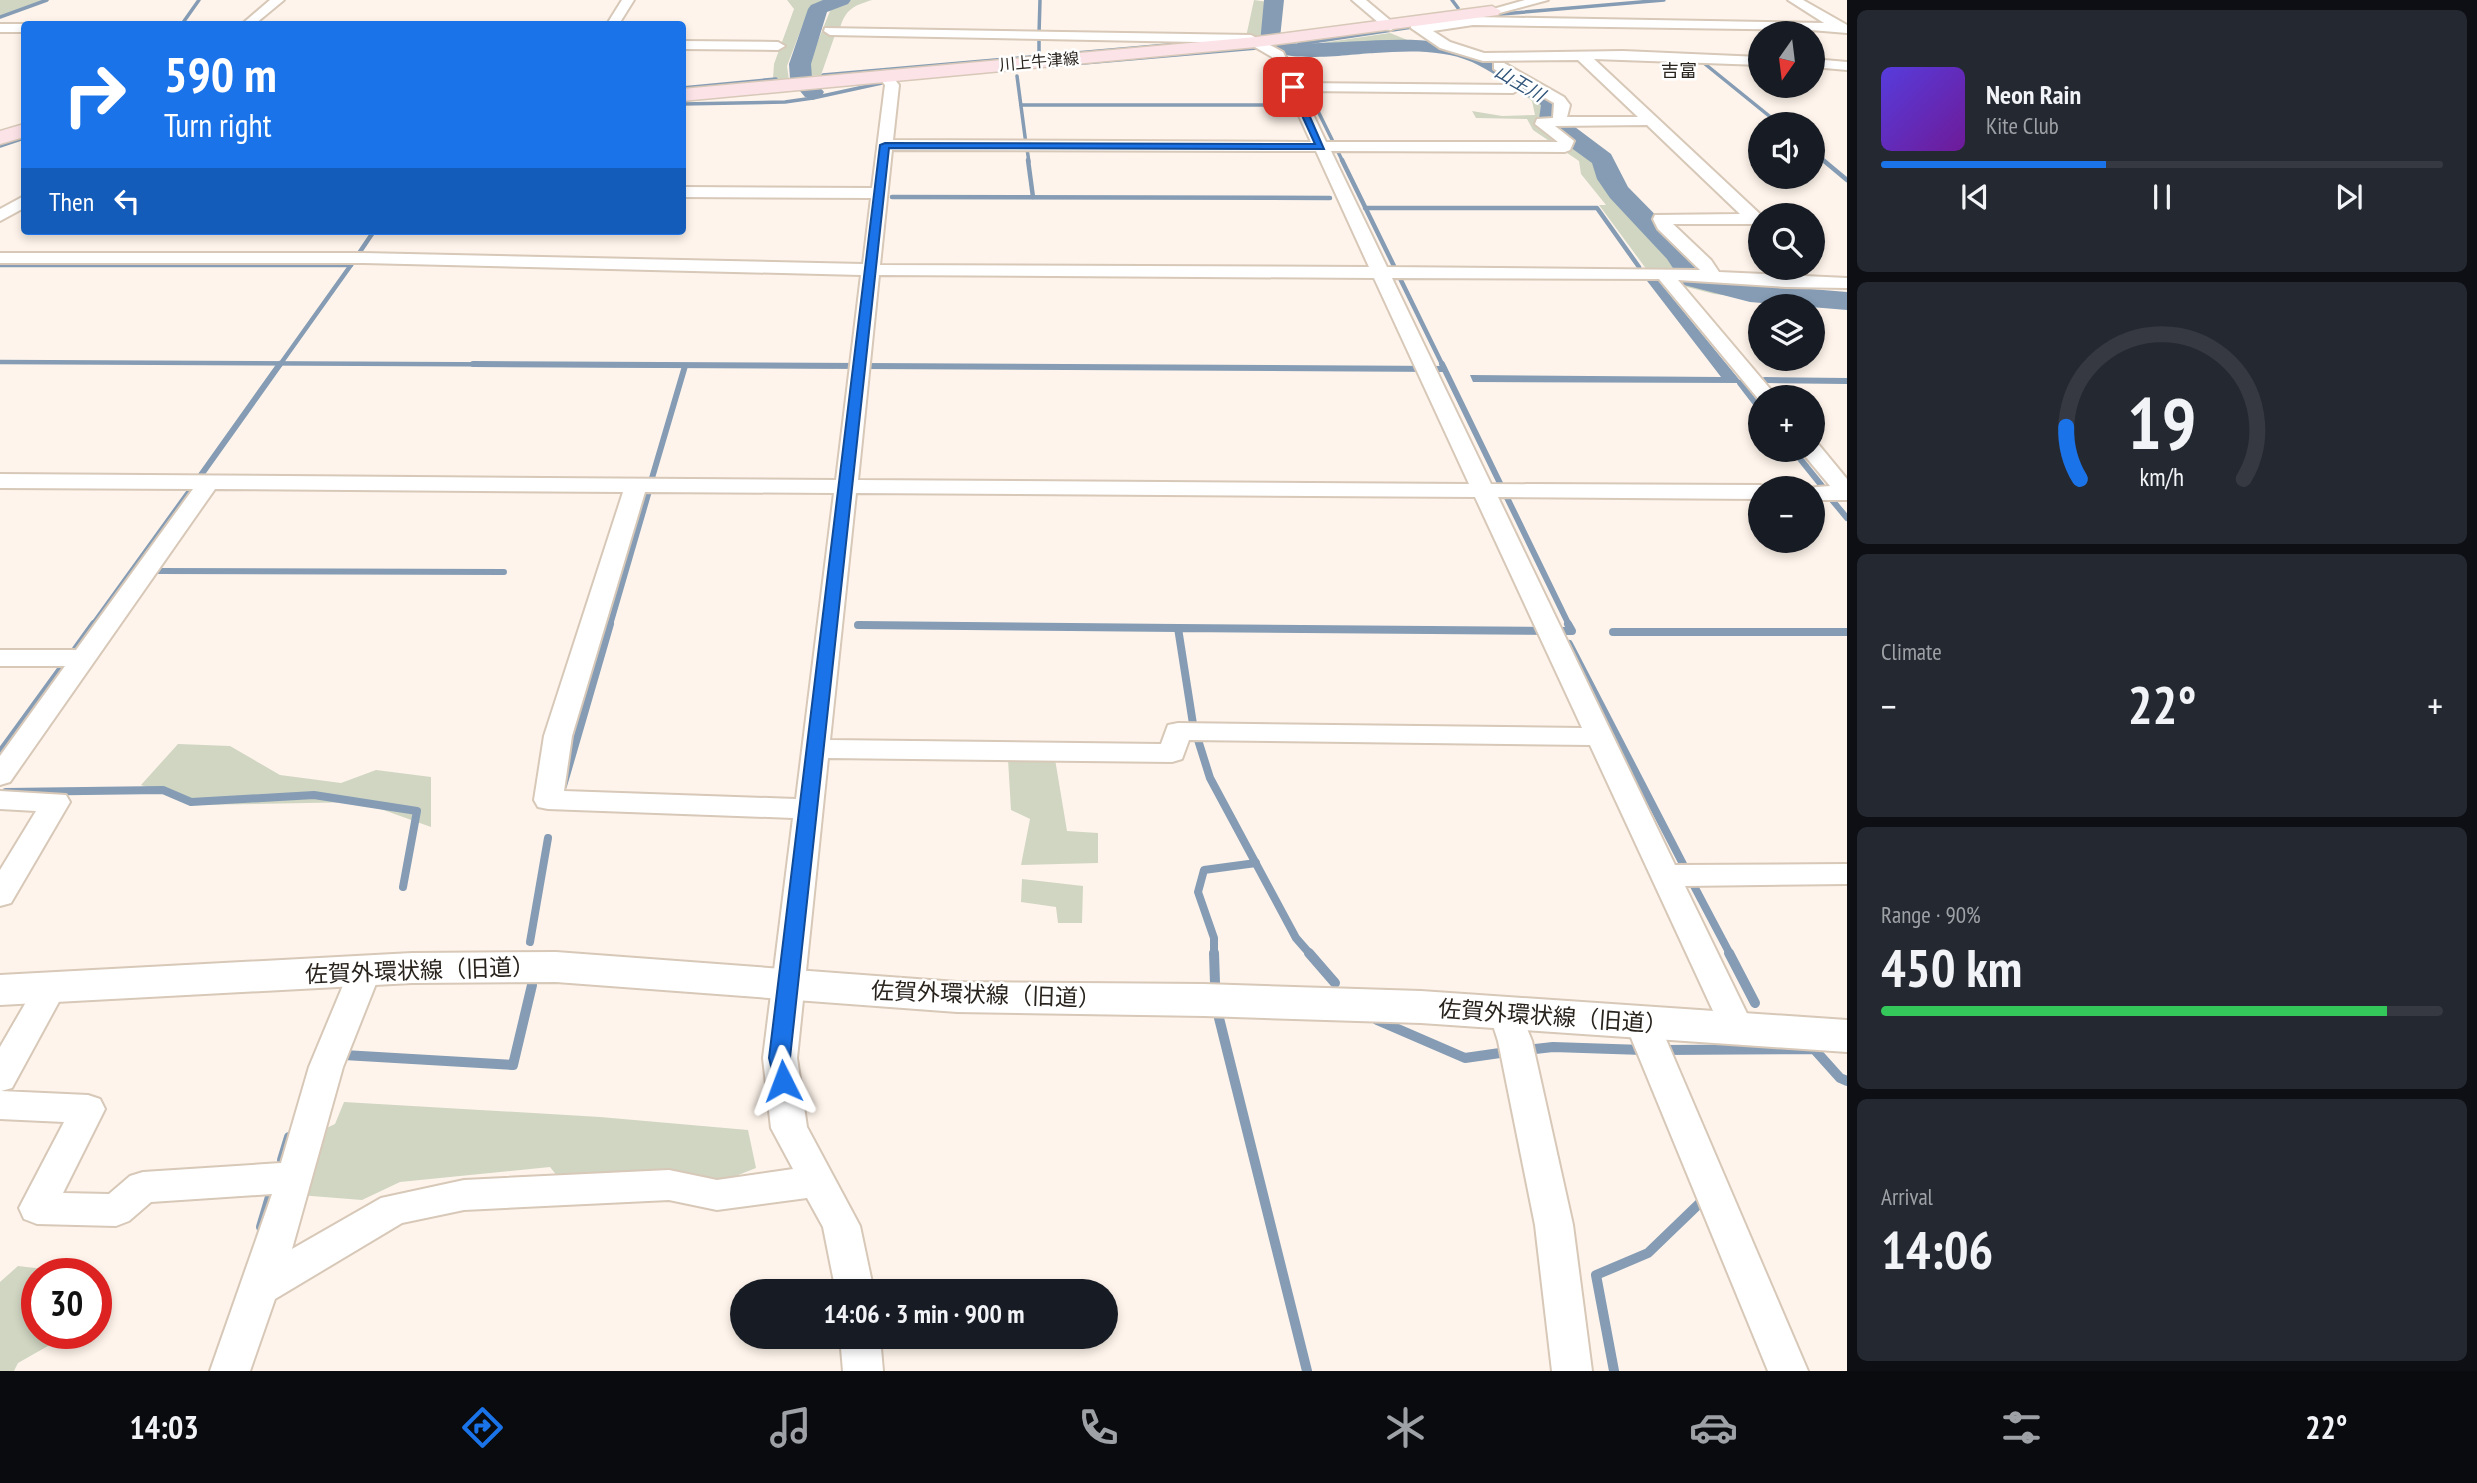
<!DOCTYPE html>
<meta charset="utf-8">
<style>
body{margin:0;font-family:"PT Sans Narrow","Noto Sans JP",sans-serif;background:#242831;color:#f1f3f6;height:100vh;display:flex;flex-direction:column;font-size:26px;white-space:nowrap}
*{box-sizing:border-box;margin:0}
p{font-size:23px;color:#9ea1a6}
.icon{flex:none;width:38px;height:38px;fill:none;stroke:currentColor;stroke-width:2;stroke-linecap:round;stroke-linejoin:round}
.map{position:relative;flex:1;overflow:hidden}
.drawer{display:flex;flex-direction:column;gap:10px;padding:10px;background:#0d0f14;width:630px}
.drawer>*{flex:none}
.banner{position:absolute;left:21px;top:21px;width:665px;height:214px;border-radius:7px;box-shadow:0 4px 10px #0003;background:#1a73e8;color:#fff;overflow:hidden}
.needle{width:46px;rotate:194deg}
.buttons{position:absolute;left:1748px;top:21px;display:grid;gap:14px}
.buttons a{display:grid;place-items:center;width:77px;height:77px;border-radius:50%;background:#171b24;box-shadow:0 4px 10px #0003;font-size:35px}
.speed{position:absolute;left:21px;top:1258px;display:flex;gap:14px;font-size:35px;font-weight:700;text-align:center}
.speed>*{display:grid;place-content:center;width:91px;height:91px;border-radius:50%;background:#171b24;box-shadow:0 4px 10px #0003;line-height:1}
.speed .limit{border:10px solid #d22;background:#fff;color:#111}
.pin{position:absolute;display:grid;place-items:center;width:60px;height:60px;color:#fff;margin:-30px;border-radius:14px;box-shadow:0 4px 10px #0006}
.me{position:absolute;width:77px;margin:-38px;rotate:357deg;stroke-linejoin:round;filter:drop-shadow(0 0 5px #0008)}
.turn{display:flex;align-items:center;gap:24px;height:147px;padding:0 28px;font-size:32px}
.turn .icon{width:91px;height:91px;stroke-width:2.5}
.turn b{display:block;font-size:49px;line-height:60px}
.then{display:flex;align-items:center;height:66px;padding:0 28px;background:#0003;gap:14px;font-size:26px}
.big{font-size:52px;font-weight:800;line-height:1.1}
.drawer .card{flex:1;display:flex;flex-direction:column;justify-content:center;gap:10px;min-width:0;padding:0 24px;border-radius:10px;background:#242831}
.drawer .dial{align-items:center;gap:0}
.dial svg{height:182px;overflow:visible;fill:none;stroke:#363941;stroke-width:7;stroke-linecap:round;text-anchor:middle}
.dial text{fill:#f1f3f6;stroke:none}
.song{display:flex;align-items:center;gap:21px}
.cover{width:84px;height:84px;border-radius:10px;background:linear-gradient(135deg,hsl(250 70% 55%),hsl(280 70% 35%))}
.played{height:7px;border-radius:4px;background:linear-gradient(90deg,#1a73e8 40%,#363941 40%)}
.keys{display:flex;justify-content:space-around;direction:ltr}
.heat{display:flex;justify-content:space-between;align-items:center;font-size:38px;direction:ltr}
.charge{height:10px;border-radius:5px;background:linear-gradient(90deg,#34c759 90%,#363941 0)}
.trip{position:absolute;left:730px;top:1279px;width:388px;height:70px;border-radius:35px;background:#171b24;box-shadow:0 4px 10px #0003;font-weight:800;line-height:70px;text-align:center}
.dock{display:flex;height:112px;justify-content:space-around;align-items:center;background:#090b0e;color:#9ea1a6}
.dock .icon{width:49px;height:49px}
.dock .current{color:#1a73e8}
.dock b{font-size:32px;color:#f1f3f6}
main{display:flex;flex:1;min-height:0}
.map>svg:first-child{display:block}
.green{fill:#d0d6c2}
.water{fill:#859cb4}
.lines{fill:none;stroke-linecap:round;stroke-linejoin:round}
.stream-far4{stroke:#859cb4;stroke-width:3.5}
.stream-far3{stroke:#859cb4;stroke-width:4.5}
.stream-far2{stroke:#859cb4;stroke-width:6}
.stream-far1{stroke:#859cb4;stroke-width:8}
.stream{stroke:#859cb4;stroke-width:10}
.river{fill:#859cb4;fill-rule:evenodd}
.minor-casing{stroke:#d7c8b8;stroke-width:4}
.tertiary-casing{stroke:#d7c8b8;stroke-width:4}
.secondary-casing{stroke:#d7c8b8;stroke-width:3}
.minor{fill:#fff;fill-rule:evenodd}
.tertiary{fill:#fff;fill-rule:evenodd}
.secondary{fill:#fce3e8;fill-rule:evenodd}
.route{fill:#1a73e8;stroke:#114b97;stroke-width:2}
.labels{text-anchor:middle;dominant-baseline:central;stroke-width:5;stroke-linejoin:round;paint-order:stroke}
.far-street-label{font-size:16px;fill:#29231d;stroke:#fff}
.far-neighbourhood-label{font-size:18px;fill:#29231d;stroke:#fff}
.far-water-label{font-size:18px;font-style:italic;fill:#305479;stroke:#fff}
.near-street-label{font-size:23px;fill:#29231d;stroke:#fff}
</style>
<main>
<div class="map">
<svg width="1847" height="1371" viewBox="0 0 1847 1371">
<rect width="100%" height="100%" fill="#fef4eb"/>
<g class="green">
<path d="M 0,0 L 49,0 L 0,18 Z"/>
<path d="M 787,0 L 826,0 L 808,11 L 787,66 L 789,80 L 778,81 L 773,78 L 774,64 L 794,9 Z"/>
<path d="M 852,0 L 872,0 C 853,6 846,9 840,28 L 847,30 L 835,35 L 821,75 L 810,76 L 807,68 L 830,11 L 837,5 Z"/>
<path d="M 1254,0 L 1268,2 L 1261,36 L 1246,37 Z"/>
<path d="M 1390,33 L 1415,43 L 1287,48 Z"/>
<path d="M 1393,47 L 1434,48 L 1468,56 L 1549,102 L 1546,117 L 1547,125 L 1597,160 L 1604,178 L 1645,229 L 1679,262 L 1682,271 L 1647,270 L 1599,205 L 1606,205 L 1581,174 L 1579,161 L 1533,130 L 1527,119 L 1476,118 L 1472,111 L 1502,116 L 1535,115 L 1532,101 C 1512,85 1487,66 1463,57 C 1419,39 1337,51 1289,54 L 1288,51 Z"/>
<path d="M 1702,278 L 1768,288 L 1847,293 L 1847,298 C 1799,295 1747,296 1702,278 Z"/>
<path d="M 1675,279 C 1690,279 1702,288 1717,290 C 1760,297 1803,301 1847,304 L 1847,309 L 1714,294 L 1683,286 Z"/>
<path d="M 178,744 L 230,746 L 280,775 L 341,783 L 376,770 L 431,777 L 431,827 L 361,802 L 195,805 L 141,785 Z"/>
<path d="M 1008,759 L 1055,759 L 1067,831 L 1098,833 L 1098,863 L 1021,865 L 1030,819 L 1011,810 Z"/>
<path d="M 1022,879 L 1083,886 L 1082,923 L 1058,923 L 1056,907 L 1021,902 Z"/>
<path d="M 344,1102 L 600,1117 L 748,1130 L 756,1168 L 723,1181 L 562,1182 L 550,1167 L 400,1182 L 362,1200 L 299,1195 L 316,1133 L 335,1124 Z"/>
<path d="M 18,1266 L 87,1274 L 37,1274 L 37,1334 L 69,1334 L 18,1363 L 14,1371 L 0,1371 L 0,1282 Z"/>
</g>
<path class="water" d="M 1644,277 L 1656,278 L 1742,383 L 1473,382 L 1470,375 L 1721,377 Z"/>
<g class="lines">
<g class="stream-far4">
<path d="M 1452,0 L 1458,8"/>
<path d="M 1490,15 L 1664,0"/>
<path d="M 0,17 L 47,0"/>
<path d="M 182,24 L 199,0"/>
<path d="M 1039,34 L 1040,0"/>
<path d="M 1039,38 L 1039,55"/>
<path d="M 1299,44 L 1419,26"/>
<path d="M 1281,49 L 1315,105 L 1343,162"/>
<path d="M 1705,64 L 1779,124"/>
<path d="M 1049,66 L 1257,48"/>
<path d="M 823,75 L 1202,42"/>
<path d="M 1017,76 L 1026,144"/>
<path d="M 682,88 L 776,79"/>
<path d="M 813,98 L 891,81"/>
<path d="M 682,104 L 785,102 L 813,98 L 813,92"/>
<path d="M 1021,105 L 1290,105"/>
<path d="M 0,146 L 24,138"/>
<path d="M 1027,149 L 1029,162"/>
<path d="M 1813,152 L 1825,162"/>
</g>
<g class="stream-far3">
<path d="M 1028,160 L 1033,197"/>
<path d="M 1342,160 L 1443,366"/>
<path d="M 1823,160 L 1847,180"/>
<path d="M 892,197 L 1330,198"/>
<path d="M 1365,208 L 1597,208 L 1639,267"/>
<path d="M 0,265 L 351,265 L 374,231"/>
<path d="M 0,362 L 834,366"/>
<path d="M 279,366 L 351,265"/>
</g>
<g class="stream-far2">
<path d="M 473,364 L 1444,369"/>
<path d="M 1442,364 L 1569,625"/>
<path d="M 1765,380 L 1847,381"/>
<path d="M 1740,383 L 1760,409"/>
<path d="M 1793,450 L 1822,486"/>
<path d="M 201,475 L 280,364"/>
<path d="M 652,478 L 685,366"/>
<path d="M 1832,500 L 1847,518"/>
<path d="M 157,571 L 504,572"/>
<path d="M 93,625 L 192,488"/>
<path d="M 610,625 L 649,491"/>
<path d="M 858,625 L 887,625"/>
</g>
<g class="stream-far1">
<path d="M 858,625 L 1178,628"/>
<path d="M 1613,632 L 1847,632"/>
<path d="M 1569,644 L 1683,864"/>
<path d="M 76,649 L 94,624"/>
<path d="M 0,753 L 64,665"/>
<path d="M 563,786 L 610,624"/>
<path d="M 6,792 L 163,790 L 191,802 L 314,795 L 417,811 L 403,887"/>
<path d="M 1694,886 L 1730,954"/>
<path d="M 530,942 L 548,838"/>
<path d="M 1214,954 L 1214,938 L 1198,892 L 1204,870 L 1256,863"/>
<path d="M 1310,954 L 1296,938 L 1210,778 L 1193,724 L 1178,628 L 1572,631 L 1568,624"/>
</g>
<g class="stream">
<path d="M 1214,953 L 1215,983"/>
<path d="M 1309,953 L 1335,983"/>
<path d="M 1729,953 L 1755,1003"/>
<path d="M 1219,1018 L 1307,1371"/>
<path d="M 1377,1020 L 1465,1058 L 1507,1052"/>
<path d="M 1526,1050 L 1553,1047 L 1643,1050"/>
<path d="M 1662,1050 L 1814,1049 L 1840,1078 L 1847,1081"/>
<path d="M 344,1055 L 513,1065 L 532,985"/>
<path d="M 282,1160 L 289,1137"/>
<path d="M 261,1227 L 272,1190"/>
<path d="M 1614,1371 L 1596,1275 L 1648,1253 L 1703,1200"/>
</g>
<g class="river">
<path d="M 823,0 L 851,0 L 848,4 L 827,12 L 811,64 L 812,78 L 824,92 L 821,97 L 805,97 L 790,79 L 789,64 L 808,9 L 811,5 Z"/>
<path d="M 1264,0 L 1284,0 L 1280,38 L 1285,43 C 1349,46 1415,30 1477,50 C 1508,59 1534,81 1561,97 L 1564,102 L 1563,118 L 1611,154 L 1628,187 L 1687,247 L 1705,273 L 1750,284 L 1847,292 L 1847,310 L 1750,302 L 1684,285 L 1667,259 L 1610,198 L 1597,179 L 1592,163 L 1555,136 L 1539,119 L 1541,105 C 1518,91 1496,73 1472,62 C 1442,49 1406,51 1375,53 C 1349,54 1276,66 1260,43 Z"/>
</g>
<defs>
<g id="minor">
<path d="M 270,0 L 284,0 L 255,24 L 242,24 Z"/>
<path d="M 622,0 L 634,0 L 619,24 L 607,24 Z"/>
<path d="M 1352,0 L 1366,0 L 1397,26 L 1391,30 L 1386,29 Z"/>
<path d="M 1525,0 L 1548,0 L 1492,15 L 1486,11 Z"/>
<path d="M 1788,0 L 1803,0 L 1847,25 L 1847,33 L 1811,30 L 1473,25 L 1433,31 L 1450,42 L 1484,53 L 1623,51 L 1760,57 L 1760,65 L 1594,59 L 1761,215 L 1760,223 L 1755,224 L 1673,224 L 1711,260 L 1719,272 L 1847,278 L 1847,288 L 1786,287 L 1678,280 L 1777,397 L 1760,397 L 1760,401 L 1659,279 L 1392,278 L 1491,484 L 1760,485 L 1769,488 L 1760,488 L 1760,499 L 1498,497 L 1675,865 L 1847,864 L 1847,884 L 1685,886 L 1755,1030 L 1750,1039 L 1738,1043 L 1726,1039 L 1590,745 L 1189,740 L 1182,759 L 1172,762 L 828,758 L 797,1058 L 807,1127 L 860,1226 L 874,1292 L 836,1292 L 823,1227 L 807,1198 L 717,1210 L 669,1200 L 464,1210 L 402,1223 L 275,1299 L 250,1371 L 210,1371 L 272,1194 L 151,1202 L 129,1221 L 116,1226 L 37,1224 L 24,1219 L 19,1208 L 64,1122 L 0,1119 L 0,1047 L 40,978 L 51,975 L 62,978 L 67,987 L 12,1088 L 1,1091 L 88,1095 L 100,1099 L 105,1109 L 63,1193 L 109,1194 L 130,1176 L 143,1172 L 281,1163 L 309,1067 L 349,971 L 354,963 L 365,959 L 376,963 L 381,971 L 343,1067 L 292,1249 L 381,1198 L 464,1180 L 669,1170 L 717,1180 L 793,1169 L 771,1128 L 763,1058 L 793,818 L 548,809 L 538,807 L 534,800 L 544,736 L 623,492 L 215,489 L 10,782 L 0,785 L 0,756 L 65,666 L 0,666 L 0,650 L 76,650 L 193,489 L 0,488 L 0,474 L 836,480 L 861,275 L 363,263 L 0,263 L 0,253 L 363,253 L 863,264 L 871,198 L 682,197 L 682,187 L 872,188 L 885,85 L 877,75 L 884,71 L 889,72 L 899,85 L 893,140 L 1311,142 L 1272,57 L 1248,43 L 830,35 L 824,31 L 825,28 L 1251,35 L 1283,52 L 1298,83 L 1513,85 L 1520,89 L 1513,93 L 1302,91 L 1326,142 L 1558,142 L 1535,124 L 1537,119 L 1553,118 L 1554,103 L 1494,69 L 1494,63 L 1504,63 L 1564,97 L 1570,105 L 1567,117 L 1638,117 L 1578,60 L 1483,61 L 1440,48 L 1411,28 L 1411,22 L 1423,24 L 1473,17 L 1824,23 ZM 1647,125 L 1740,214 L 1655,215 L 1653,219 L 1658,229 L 1700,270 L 1387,267 L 1331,151 L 1565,152 L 1570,150 L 1574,141 L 1555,126 ZM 892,150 L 1316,151 L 1369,267 L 880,265 ZM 879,275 L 1374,278 L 1469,484 L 858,480 ZM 645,492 L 834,493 L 796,799 L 564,791 L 572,736 ZM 856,493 L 1475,497 L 1582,728 L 1178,723 L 1168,725 L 1161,744 L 830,740 Z"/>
<path d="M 0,24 L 25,24 L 24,32 L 0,32 Z"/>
<path d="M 682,41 L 778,42 L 785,46 L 778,50 L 682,49 Z"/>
<path d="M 1813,59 L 1847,62 L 1847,70 L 1813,67 Z"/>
<path d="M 24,196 L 24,208 L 0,221 L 0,209 Z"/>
<path d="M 1813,444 L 1819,445 L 1847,479 L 1847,500 L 1813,500 L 1813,488 L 1805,488 L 1830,486 L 1800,450 L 1813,450 Z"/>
<path d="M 0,791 L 66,795 L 70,802 L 11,903 L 0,906 L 0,870 L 36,811 L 0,809 Z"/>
<path d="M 1505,1001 L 1517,1004 L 1532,1041 L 1573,1225 L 1592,1371 L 1552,1371 L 1535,1225 L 1498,1041 L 1489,1013 L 1493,1004 Z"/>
<path d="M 1642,1010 L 1654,1014 L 1659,1023 L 1808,1371 L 1768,1371 L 1625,1023 L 1630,1014 Z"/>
<path d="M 840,1337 L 880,1337 L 883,1371 L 843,1371 Z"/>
</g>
<path id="tertiary" d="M 556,952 L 957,982 L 1204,984 L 1421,991 L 1847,1020 L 1847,1052 L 1421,1023 L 1204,1016 L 957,1012 L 556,982 L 412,983 L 0,1005 L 0,975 L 412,953 Z"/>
<g id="secondary">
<path d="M 1492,6 L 1501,11 L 1498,15 L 1256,47 L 682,101 L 682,89 L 1256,37 Z"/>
<path d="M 24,124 L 24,137 L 0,144 L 0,131 Z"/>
</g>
</defs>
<use href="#minor" class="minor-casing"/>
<use href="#tertiary" class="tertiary-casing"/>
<use href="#secondary" class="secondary-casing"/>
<use href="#minor" class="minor"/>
<use href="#tertiary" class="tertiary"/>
<use href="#secondary" class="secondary"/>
</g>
<path class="route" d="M 1293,85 L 1297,87 L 1324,149 L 889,148 L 790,1058 L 793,1081 L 790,1087 L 783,1090 L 776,1087 L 769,1058 L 880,145 L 885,143 L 1315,144 L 1289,87 Z"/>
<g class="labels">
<g class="far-street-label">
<text transform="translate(1039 61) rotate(-5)">川上牛津線</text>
</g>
<g class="far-neighbourhood-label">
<text x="1679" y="70">吉富</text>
</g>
<g class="far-water-label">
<text transform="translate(1520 83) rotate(30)">山王川</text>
</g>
<g class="near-street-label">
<text transform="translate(420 970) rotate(-2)">佐賀外環状線（旧道）</text>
<text transform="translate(986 994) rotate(2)">佐賀外環状線（旧道）</text>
<text transform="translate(1553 1016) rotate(4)">佐賀外環状線（旧道）</text>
</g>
</g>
</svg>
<div class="buttons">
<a><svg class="needle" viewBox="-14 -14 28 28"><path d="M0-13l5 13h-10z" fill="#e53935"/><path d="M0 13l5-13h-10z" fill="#9ea1a6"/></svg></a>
<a><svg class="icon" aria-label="sound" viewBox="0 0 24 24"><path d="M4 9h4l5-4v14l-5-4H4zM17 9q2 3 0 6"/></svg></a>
<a><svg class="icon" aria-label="search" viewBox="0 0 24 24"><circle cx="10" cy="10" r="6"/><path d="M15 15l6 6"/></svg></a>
<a><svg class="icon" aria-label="layers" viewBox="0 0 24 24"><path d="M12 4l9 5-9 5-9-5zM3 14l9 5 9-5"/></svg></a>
<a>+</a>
<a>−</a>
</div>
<div class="speed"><div class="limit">30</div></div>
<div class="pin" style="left:1293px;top:87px;background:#d93025"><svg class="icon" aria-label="arrive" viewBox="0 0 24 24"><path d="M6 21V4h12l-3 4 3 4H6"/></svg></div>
<svg class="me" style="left:783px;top:1081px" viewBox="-20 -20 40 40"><path d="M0-17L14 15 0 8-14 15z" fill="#1a73e8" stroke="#fff" stroke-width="4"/></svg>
<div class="trip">14:06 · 3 min · 900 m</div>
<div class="banner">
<div class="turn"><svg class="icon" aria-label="right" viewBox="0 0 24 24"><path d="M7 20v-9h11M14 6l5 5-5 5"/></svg><div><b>590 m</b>Turn right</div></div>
<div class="then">Then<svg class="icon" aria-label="left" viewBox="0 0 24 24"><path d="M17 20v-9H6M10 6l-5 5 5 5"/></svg></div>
</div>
</div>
<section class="drawer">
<div class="card">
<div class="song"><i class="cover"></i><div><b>Neon Rain</b><p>Kite Club</p></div></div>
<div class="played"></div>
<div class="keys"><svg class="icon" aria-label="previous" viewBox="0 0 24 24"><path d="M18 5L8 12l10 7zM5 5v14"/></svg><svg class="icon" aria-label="pause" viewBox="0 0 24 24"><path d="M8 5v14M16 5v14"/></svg><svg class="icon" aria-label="next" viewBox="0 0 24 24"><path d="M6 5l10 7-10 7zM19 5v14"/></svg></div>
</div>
<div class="card dial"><svg viewBox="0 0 100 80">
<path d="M14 69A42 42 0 1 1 86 69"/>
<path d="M14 69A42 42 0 0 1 8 46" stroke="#1a73e8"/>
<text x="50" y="56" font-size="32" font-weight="700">19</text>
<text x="50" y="72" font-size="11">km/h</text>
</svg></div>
<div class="card"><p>Climate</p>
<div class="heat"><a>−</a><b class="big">22°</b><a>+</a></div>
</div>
<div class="card"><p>Range · 90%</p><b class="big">450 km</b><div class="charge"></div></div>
<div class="card"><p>Arrival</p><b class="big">14:06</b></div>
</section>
</main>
<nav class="dock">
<b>14:03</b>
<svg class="icon current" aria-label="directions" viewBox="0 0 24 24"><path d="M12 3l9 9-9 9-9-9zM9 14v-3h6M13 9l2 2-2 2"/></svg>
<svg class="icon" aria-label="music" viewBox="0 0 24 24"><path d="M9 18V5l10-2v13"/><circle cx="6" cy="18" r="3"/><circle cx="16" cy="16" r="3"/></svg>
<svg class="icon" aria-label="phone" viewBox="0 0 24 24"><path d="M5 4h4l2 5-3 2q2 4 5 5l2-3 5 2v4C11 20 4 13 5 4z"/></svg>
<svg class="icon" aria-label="climate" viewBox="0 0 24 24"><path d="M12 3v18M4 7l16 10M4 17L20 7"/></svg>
<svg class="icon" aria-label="car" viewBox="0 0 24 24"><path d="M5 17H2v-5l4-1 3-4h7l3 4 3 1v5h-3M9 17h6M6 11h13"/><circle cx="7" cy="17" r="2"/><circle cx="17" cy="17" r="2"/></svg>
<svg class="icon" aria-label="filters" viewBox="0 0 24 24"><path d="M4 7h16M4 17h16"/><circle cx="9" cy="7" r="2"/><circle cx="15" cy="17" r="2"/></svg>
<b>22°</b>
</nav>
